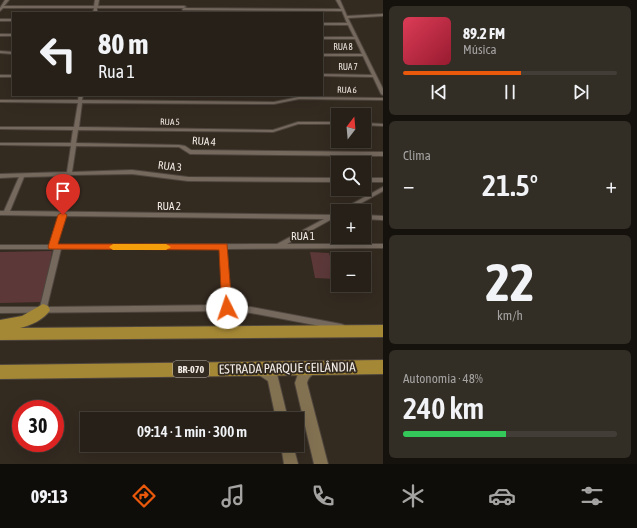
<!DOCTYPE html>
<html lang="pt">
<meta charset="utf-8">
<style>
body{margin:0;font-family:"Asap Condensed",sans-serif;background:#322d25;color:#f1f3f6;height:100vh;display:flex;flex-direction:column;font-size:15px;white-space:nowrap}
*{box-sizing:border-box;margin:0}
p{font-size:13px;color:#a4a3a2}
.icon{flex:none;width:22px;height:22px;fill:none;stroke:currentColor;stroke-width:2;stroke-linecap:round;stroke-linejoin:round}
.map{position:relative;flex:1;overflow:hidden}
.sheet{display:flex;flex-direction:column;gap:6px;padding:6px;background:#15120d;width:254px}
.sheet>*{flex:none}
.guide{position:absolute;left:12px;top:12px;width:311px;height:84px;border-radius:0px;box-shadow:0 4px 16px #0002,0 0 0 1px #423e37;background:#262018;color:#f1f3f6;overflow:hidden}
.needle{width:26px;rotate:16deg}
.fabs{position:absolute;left:331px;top:108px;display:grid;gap:8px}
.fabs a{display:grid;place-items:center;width:40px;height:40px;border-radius:0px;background:#262018;box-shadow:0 4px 16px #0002,0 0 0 1px #423e37;font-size:20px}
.speed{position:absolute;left:12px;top:400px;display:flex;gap:8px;font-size:20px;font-weight:700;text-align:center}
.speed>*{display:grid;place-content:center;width:52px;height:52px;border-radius:50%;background:#262018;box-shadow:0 4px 16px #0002,0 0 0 1px #423e37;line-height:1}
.speed .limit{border:6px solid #d22;background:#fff;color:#111}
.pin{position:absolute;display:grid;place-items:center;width:34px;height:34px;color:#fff;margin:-41px -17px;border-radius:50% 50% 50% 0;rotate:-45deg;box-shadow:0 0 4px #0007}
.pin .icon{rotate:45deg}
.me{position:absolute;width:44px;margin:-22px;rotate:356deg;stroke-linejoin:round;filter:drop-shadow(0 0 3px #0008)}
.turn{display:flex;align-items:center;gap:14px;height:84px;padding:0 20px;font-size:18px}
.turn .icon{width:52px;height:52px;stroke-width:2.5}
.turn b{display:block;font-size:28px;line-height:34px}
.big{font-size:30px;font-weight:600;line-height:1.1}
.sheet .widget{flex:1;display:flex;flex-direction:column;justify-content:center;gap:6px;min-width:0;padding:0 14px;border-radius:6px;background:#322d25}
.sheet .dial{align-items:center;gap:0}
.dial b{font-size:52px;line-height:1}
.song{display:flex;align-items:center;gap:12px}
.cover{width:48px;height:48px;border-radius:6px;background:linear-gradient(135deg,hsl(350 70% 55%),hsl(350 70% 35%))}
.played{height:4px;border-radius:2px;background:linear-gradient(90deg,#ea580c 55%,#423e37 55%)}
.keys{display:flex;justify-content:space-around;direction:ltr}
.heat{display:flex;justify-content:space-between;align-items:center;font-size:22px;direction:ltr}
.charge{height:6px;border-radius:3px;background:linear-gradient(90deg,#34c759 48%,#423e37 0)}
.trip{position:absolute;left:80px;top:412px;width:224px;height:40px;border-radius:0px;background:#262018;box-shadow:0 4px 16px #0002,0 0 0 1px #423e37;font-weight:600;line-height:40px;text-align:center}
.tab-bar{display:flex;height:64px;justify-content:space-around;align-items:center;background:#0f0d0a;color:#a4a3a2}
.tab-bar .icon{width:28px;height:28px}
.tab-bar .selected{color:#ea580c}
.tab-bar b{font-size:18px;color:#f1f3f6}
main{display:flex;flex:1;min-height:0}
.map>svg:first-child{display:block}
.green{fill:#5c3839}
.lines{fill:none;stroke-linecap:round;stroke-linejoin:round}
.minor-casing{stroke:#4f463e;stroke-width:2}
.secondary-casing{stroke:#4f463e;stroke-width:2}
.motorway-casing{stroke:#4f463e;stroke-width:2}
.minor{fill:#75695e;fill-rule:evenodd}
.secondary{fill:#837252;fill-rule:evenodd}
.motorway{fill:#a58835;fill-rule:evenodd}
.route{fill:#ea580c;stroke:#983908}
.slow{fill:#f59e0b}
.labels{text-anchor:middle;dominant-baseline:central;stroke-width:4;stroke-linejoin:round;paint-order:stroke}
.far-street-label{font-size:9px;fill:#f2ece6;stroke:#332a20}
.shield{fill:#332a20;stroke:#b9b2ab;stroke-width:1}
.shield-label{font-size:10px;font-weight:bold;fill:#f2ece6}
.street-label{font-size:11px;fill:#f2ece6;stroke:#332a20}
.near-street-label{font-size:13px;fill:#f2ece6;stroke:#332a20}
</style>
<main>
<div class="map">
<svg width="383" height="464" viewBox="0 0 383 464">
<rect width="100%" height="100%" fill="#332a20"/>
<g class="green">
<path d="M 52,251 L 44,302 L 0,303 L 0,252 Z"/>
<path d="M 310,252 L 329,253 L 336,279 L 315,278 Z"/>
</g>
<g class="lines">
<defs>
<g id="minor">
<path d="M 5,0 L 9,0 L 4,6 L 94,6 L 95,0 L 99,0 L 98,6 L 184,6 L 186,7 L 184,8 L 341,9 L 336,0 L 340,0 L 347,16 L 383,14 L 383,16 L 348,18 L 383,89 L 383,95 L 381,94 L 373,77 L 322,76 L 322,74 L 372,75 L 363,56 L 322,56 L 322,54 L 362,54 L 355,39 L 322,39 L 322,37 L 354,37 L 348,25 L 322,25 L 322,23 L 347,23 L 342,11 L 183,10 L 182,9 L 184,8 L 97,8 L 97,13 L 93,13 L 94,8 L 3,8 L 0,11 L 0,8 Z"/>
<rect x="0" y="19" width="13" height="2"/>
<rect x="0" y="34" width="13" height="2"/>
<path d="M 0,51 L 13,52 L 13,54 L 0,53 Z"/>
<rect x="0" y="75" width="13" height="2"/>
<path d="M 79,95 L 83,95 L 82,100 L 274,102 L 299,97 L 383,98 L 383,100 L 299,99 L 274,104 L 82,103 L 79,127 L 273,130 L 298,122 L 338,122 L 338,124 L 298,124 L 273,132 L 78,130 L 76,143 L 179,145 L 185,146 L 191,150 L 383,152 L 383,156 L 190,154 L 179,147 L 76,146 L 72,172 L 132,170 L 188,177 L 338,178 L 338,182 L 188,181 L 132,174 L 71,175 L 69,177 L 67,176 L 24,177 L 10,211 L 338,215 L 338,219 L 332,219 L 287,244 L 383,244 L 383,248 L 226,249 L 230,306 L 251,307 L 341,324 L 344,325 L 345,327 L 344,329 L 341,330 L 251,313 L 227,311 L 0,313 L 0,307 L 40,307 L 54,249 L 0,249 L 0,245 L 50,245 L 60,216 L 0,215 L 0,211 L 4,211 L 19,177 L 0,178 L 0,174 L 67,172 L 71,146 L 0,145 L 0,143 L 71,143 L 73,130 L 0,129 L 0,127 L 74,127 L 78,103 L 0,102 L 0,100 L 78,100 ZM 66,216 L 324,219 L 277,244 L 56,245 ZM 61,249 L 220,249 L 223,305 L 47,307 Z"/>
<path d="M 364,123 L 383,124 L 383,126 L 364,125 Z"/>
<rect x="364" y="178" width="19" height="4"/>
<path d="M 383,187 L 383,191 L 347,211 L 340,211 L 341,210 Z"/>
<path d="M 364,215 L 383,216 L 383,220 L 364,219 Z"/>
</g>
<g id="secondary">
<path d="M 260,364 L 277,374 L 288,419 L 276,419 L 268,381 L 256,373 L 254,369 L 256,365 Z"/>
<path d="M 311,364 L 315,365 L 317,369 C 314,375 308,376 307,383 L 328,464 L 314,464 L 295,383 L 299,371 Z"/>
<path d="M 281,445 L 293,445 L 298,464 L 284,464 Z"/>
</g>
<g id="motorway">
<path d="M 43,304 L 48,306 L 50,310 C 45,319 30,326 20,328 L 383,325 L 383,337 L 0,340 L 0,320 L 22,316 Z"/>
<path d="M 383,360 L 383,374 L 0,379 L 0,365 Z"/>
</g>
</defs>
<use href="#minor" class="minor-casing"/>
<use href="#secondary" class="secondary-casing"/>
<use href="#motorway" class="motorway-casing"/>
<use href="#minor" class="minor"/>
<use href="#secondary" class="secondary"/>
<use href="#motorway" class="motorway"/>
</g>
<path class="route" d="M 63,212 L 67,215 L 58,244 L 227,244 L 232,308 L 231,311 L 227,312 L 222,308 L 219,250 L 49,249 L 48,247 L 58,215 Z"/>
<path class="slow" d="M 113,244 L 166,244 L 171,247 L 166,250 L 113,250 L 109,247 Z"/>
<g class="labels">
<g class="far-street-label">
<text x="343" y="47">RUA 8</text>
<text x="348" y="67">RUA 7</text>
<text transform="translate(347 90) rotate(1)">RUA 6</text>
<text transform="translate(170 122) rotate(1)">RUA 5</text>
</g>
<rect class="shield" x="173" y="361" width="36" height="16" rx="3"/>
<g class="shield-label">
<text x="191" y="369">BR-070</text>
</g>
<g class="street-label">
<text transform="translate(204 141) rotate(4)">RUA 4</text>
<text transform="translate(170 166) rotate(7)">RUA 3</text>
<text x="169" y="206">RUA 2</text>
<text x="303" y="236">RUA 1</text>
</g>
<g class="near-street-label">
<text transform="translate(287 368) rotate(-1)">ESTRADA PARQUE CEILÂNDIA</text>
</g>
</g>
</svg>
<div class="fabs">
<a><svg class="needle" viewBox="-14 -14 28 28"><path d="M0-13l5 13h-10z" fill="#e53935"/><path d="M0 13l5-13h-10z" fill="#a4a3a2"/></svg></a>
<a><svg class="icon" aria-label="search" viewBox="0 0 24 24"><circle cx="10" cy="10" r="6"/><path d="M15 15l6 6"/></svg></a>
<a>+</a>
<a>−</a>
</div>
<div class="speed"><div class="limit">30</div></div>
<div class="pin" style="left:63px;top:215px;background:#d93025"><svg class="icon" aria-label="arrive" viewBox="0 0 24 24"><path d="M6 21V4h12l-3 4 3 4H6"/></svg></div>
<svg class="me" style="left:227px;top:308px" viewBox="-20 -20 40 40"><circle r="19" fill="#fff"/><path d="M0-13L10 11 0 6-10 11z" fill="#ea580c"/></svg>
<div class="trip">09:14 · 1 min · 300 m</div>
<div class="guide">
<div class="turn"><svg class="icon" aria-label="left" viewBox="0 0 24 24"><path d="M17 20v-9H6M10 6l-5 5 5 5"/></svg><div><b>80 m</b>Rua 1</div></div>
</div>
</div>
<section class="sheet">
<div class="widget">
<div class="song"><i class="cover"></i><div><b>89.2 FM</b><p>Música</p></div></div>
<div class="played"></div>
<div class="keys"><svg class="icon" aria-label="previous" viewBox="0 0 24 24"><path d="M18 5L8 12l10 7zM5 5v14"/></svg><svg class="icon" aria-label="pause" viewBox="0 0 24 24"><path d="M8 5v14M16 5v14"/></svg><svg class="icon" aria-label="next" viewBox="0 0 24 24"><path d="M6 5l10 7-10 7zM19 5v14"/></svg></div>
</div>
<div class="widget"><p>Clima</p>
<div class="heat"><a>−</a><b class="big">21.5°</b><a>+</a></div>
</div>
<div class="widget dial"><b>22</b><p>km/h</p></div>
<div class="widget"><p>Autonomia · 48%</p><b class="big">240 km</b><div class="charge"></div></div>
</section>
</main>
<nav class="tab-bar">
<b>09:13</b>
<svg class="icon selected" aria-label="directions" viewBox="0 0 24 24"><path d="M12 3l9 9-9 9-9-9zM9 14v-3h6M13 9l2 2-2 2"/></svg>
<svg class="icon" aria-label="music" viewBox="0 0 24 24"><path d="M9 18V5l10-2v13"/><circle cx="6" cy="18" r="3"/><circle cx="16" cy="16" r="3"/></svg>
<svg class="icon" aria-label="phone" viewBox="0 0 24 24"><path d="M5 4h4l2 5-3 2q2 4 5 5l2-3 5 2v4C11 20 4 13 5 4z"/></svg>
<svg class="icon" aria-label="climate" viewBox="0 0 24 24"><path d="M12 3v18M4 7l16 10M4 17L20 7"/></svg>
<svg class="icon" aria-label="car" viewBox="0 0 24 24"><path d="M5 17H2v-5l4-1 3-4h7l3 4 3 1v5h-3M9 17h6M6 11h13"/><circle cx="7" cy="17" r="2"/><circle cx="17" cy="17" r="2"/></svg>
<svg class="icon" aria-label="filters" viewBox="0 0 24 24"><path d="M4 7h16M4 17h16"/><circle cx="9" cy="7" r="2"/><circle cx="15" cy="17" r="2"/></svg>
</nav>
